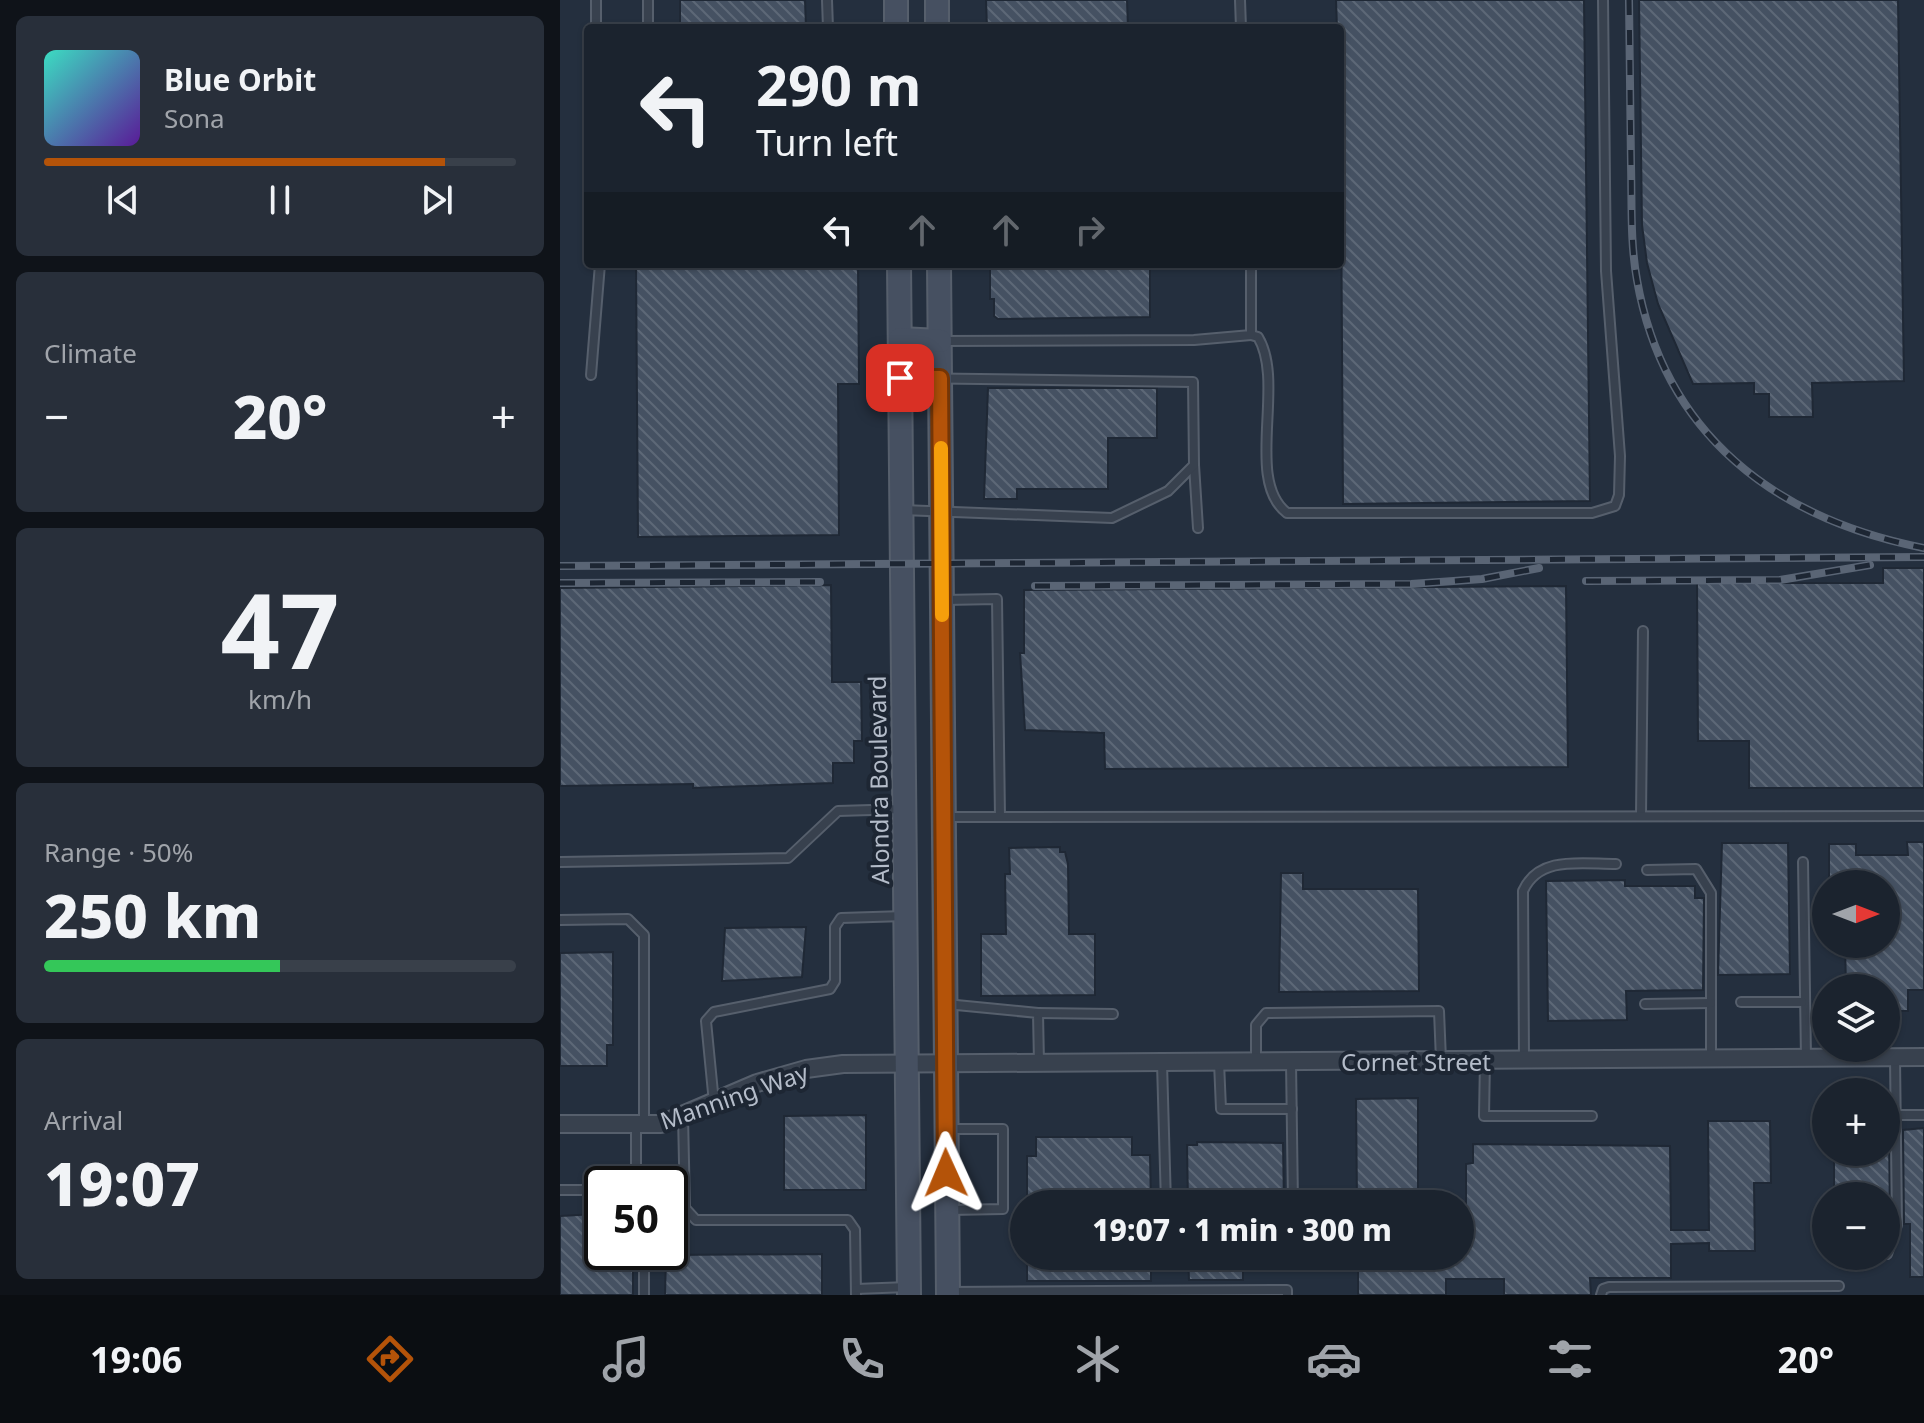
<!DOCTYPE html>
<meta charset="utf-8">
<style>
body{margin:0;font-family:"Noto Sans",sans-serif;background:#282f3a;color:#f1f3f6;height:100vh;display:flex;flex-direction:column;font-size:30px;white-space:nowrap}
*{box-sizing:border-box;margin:0}
p{font-size:26px;color:#a0a4aa}
.icon{flex:none;width:44px;height:44px;fill:none;stroke:currentColor;stroke-width:2;stroke-linecap:round;stroke-linejoin:round}
.map{position:relative;flex:1;overflow:hidden}
.panel{display:flex;flex-direction:column;gap:16px;padding:16px;background:#0f1319;width:560px}
.panel>*{flex:none}
.banner{position:absolute;left:24px;top:24px;width:760px;height:244px;border-radius:8px;box-shadow:0 2px 6px #0004,0 0 0 2px #39404a;background:#1b232e;color:#f1f3f6;overflow:hidden}
.needle{width:52px;rotate:90deg}
.buttons{position:absolute;left:1252px;top:870px;display:grid;gap:16px}
.buttons a{display:grid;place-items:center;width:88px;height:88px;border-radius:50%;background:#1b232e;box-shadow:0 2px 6px #0004,0 0 0 2px #39404a;font-size:40px}
.speed{position:absolute;left:24px;top:1166px;display:flex;gap:16px;font-size:40px;font-weight:700;text-align:center}
.speed>*{display:grid;place-content:center;width:104px;height:104px;border-radius:50%;background:#1b232e;box-shadow:0 2px 6px #0004,0 0 0 2px #39404a;line-height:1}
.speed .limit{border:4px solid #111;border-radius:12px;background:#fff;color:#111}
.pin{position:absolute;display:grid;place-items:center;width:68px;height:68px;color:#fff;margin:-34px;border-radius:16px;box-shadow:0 4px 12px #0006}
.me{position:absolute;width:88px;margin:-44px;rotate:359deg;stroke-linejoin:round;filter:drop-shadow(0 0 6px #0008)}
.turn{display:flex;align-items:center;gap:28px;height:168px;padding:0 40px;font-size:36px}
.turn .icon{width:104px;height:104px;stroke-width:2.5}
.turn b{display:block;font-size:56px;line-height:68px}
.lanes{display:flex;align-items:center;height:76px;padding:0 40px;background:#0003;justify-content:center;gap:40px;direction:ltr}
.lanes .off{opacity:.35}
.big{font-size:60px;font-weight:800;line-height:1.1}
.panel .card{flex:1;display:flex;flex-direction:column;justify-content:center;gap:12px;min-width:0;padding:0 28px;border-radius:12px;background:#282f3a}
.panel .dial{align-items:center;gap:0}
.dial b{font-size:104px;line-height:1}
.song{display:flex;align-items:center;gap:24px}
.cover{width:96px;height:96px;border-radius:12px;background:linear-gradient(135deg,hsl(170 70% 55%),hsl(270 70% 35%))}
.played{height:8px;border-radius:4px;background:linear-gradient(90deg,#b45309 85%,#39404a 85%)}
.keys{display:flex;justify-content:space-around;direction:ltr}
.heat{display:flex;justify-content:space-between;align-items:center;font-size:44px;direction:ltr}
.charge{height:12px;border-radius:6px;background:linear-gradient(90deg,#34c759 50%,#39404a 0)}
.trip{position:absolute;left:450px;top:1190px;width:464px;height:80px;border-radius:40px;background:#1b232e;box-shadow:0 2px 6px #0004,0 0 0 2px #39404a;font-weight:800;line-height:80px;text-align:center}
.dock{display:flex;height:128px;justify-content:space-around;align-items:center;background:#0b0e12;color:#a0a4aa}
.dock .icon{width:56px;height:56px}
.dock .selected{color:#b45309}
.dock b{font-size:36px;color:#f1f3f6}
main{display:flex;flex:1;min-height:0}
.map>svg:first-child{display:block}
.building{fill:url(#building-back-hatch);stroke:#1f2835;stroke-width:2}
.lines{fill:none;stroke-linecap:round;stroke-linejoin:round}
.service-casing{stroke:#565f6c;stroke-width:12}
.minor-casing{stroke:#565f6c;stroke-width:20}
.secondary-casing{stroke:#565f6c;stroke-width:26}
.service{stroke:#38414e;stroke-width:8}
.minor{stroke:#38414e;stroke-width:16}
.secondary{stroke:#465061;stroke-width:22}
.rail-casing{stroke:#5a6575;stroke-width:8}
.rail{stroke:#1d2633;stroke-width:5;stroke-dasharray:15;stroke-linecap:butt}
.route-casing{stroke:#753606;stroke-width:20}
.route{stroke:#b45309;stroke-width:14}
.slow{stroke:#f59e0b;stroke-width:14}
.labels{text-anchor:middle;dominant-baseline:central;stroke-width:8;stroke-linejoin:round;paint-order:stroke}
.street-label{font-size:24px;fill:#b4bcc9;stroke:#1d2633}
</style>
<main>
<section class="panel">
<div class="card">
<div class="song"><i class="cover"></i><div><b>Blue Orbit</b><p>Sona</p></div></div>
<div class="played"></div>
<div class="keys"><svg class="icon" aria-label="previous" viewBox="0 0 24 24"><path d="M18 5L8 12l10 7zM5 5v14"/></svg><svg class="icon" aria-label="pause" viewBox="0 0 24 24"><path d="M8 5v14M16 5v14"/></svg><svg class="icon" aria-label="next" viewBox="0 0 24 24"><path d="M6 5l10 7-10 7zM19 5v14"/></svg></div>
</div>
<div class="card"><p>Climate</p>
<div class="heat"><a>−</a><b class="big">20°</b><a>+</a></div>
</div>
<div class="card dial"><b>47</b><p>km/h</p></div>
<div class="card"><p>Range · 50%</p><b class="big">250 km</b><div class="charge"></div></div>
<div class="card"><p>Arrival</p><b class="big">19:07</b></div>
</section>
<div class="map">
<svg width="1364" height="1295" viewBox="0 0 1364 1295">
<defs>
<pattern id="building-back-hatch" width="6" height="6" patternUnits="userSpaceOnUse" patternTransform="scale(2)"><rect width="6" height="6" fill="#455162"/><path d="M-1 5l2 2M0 0l6 6M5-1l2 2" fill="none" stroke="#5d6877"/></pattern>
</defs>
<rect width="100%" height="100%" fill="#242f3e"/>
<g class="building">
<path d="M 120,0 L 245,0 L 246,28 L 120,28 Z"/>
<path d="M 426,0 L 567,0 L 568,28 L 427,28 Z"/>
<path d="M 776,0 L 1024,0 L 1030,501 L 783,504 L 780,28 L 777,28 Z"/>
<path d="M 1079,0 L 1338,0 L 1344,381 L 1252,383 L 1253,417 L 1209,417 L 1209,394 L 1194,394 L 1194,383 L 1133,384 L 1098,304 L 1087,263 L 1082,225 Z"/>
<path d="M 76,264 L 298,264 L 299,384 L 278,384 L 279,535 L 78,537 Z"/>
<path d="M 430,264 L 590,264 L 590,317 L 438,319 L 434,316 L 434,299 L 430,299 Z"/>
<path d="M 428,388 L 597,388 L 597,438 L 548,438 L 548,489 L 457,489 L 457,499 L 424,499 Z"/>
<path d="M 1323,568 L 1364,568 L 1364,788 L 1189,788 L 1189,741 L 1138,741 L 1137,583 L 1323,583 Z"/>
<path d="M 271,585 L 272,682 L 301,682 L 302,741 L 294,741 L 294,763 L 273,763 L 273,783 L 133,788 L 133,784 L 0,786 L 0,588 Z"/>
<path d="M 1006,586 L 1008,767 L 545,769 L 544,733 L 465,730 L 460,653 L 464,653 L 464,590 Z"/>
<path d="M 1347,842 L 1364,842 L 1364,990 L 1348,990 L 1348,1011 L 1326,1011 L 1326,988 L 1286,988 L 1285,944 L 1326,944 L 1326,881 L 1269,878 L 1269,844 L 1296,844 L 1296,855 L 1348,855 Z"/>
<path d="M 1162,843 L 1228,843 L 1230,974 L 1158,975 Z"/>
<path d="M 500,847 L 500,852 L 505,852 L 508,864 L 509,934 L 535,934 L 535,995 L 421,996 L 421,934 L 446,934 L 445,874 L 450,874 L 449,848 Z"/>
<path d="M 721,873 L 743,873 L 743,889 L 858,889 L 859,991 L 719,992 Z"/>
<path d="M 1065,880 L 1065,886 L 1135,886 L 1135,898 L 1144,898 L 1143,990 L 1066,991 L 1067,1020 L 988,1021 L 986,881 Z"/>
<path d="M 246,927 L 242,977 L 162,981 L 165,928 Z"/>
<path d="M 53,952 L 53,1045 L 47,1045 L 47,1066 L 0,1066 L 0,953 Z"/>
<path d="M 858,1098 L 858,1204 L 797,1204 L 796,1099 Z"/>
<path d="M 306,1115 L 306,1190 L 224,1190 L 224,1116 Z"/>
<path d="M 1148,1121 L 1210,1121 L 1211,1183 L 1194,1183 L 1195,1251 L 1149,1251 L 1149,1243 L 1111,1244 L 1111,1278 L 1030,1278 L 1031,1295 L 944,1295 L 944,1279 L 886,1279 L 886,1295 L 798,1295 L 798,1256 L 900,1256 L 900,1206 L 906,1206 L 906,1164 L 913,1163 L 913,1144 L 1110,1146 L 1111,1230 L 1149,1230 Z"/>
<path d="M 1364,1128 L 1364,1277 L 1350,1277 L 1350,1224 L 1344,1224 L 1343,1130 Z"/>
<path d="M 1326,1130 L 1329,1130 L 1330,1224 L 1326,1224 L 1326,1196 L 1274,1196 L 1274,1152 L 1326,1152 Z"/>
<path d="M 476,1137 L 572,1137 L 572,1155 L 590,1155 L 591,1204 L 467,1204 L 467,1156 L 476,1156 Z"/>
<path d="M 637,1142 L 723,1143 L 724,1204 L 628,1204 L 627,1145 L 637,1145 Z"/>
<path d="M 36,1214 L 42,1216 L 42,1252 L 73,1252 L 73,1295 L 0,1295 L 0,1216 Z"/>
<path d="M 262,1254 L 262,1295 L 105,1295 L 106,1255 Z"/>
<rect x="467" y="1256" width="124" height="25"/>
<path d="M 628,1256 L 683,1256 L 683,1280 L 629,1280 Z"/>
</g>
<g class="lines">
<defs>
<g id="service">
<path d="M 88,0 L 88,28"/>
<path d="M 267,0 L 268,28"/>
<path d="M 680,0 L 681,28"/>
<path d="M 36,28 L 36,0"/>
<path d="M 691,335 L 698,337 C 726,383 684,480 727,513 L 1032,513 L 1055,506 L 1059,495 L 1060,456 L 1046,271 L 1043,0"/>
<path d="M 381,341 L 634,340 L 691,335 L 691,264"/>
<path d="M 31,375 L 40,264"/>
<path d="M 634,465 L 638,528"/>
<path d="M 342,510 L 552,518 L 608,491 L 634,465 L 633,382 L 343,378"/>
<path d="M 385,600 L 437,599 L 440,817"/>
<path d="M 1081,816 L 1083,631"/>
<path d="M 384,817 L 1364,816"/>
<path d="M 0,862 L 228,858 L 278,811 L 344,809"/>
<path d="M 1243,862 L 1246,1058"/>
<path d="M 1087,870 L 1136,869 L 1151,893 L 1151,1058"/>
<path d="M 0,920 L 68,919 L 84,935 L 84,1123"/>
<path d="M 1181,1002 L 1242,1002"/>
<path d="M 386,1004 L 478,1013 L 479,1063"/>
<path d="M 1085,1004 L 1151,1003"/>
<path d="M 478,1013 L 553,1014"/>
<path d="M 964,1059 L 963,891 C 979,855 1022,864 1056,864"/>
<path d="M 925,1060 L 924,1116 L 1032,1116"/>
<path d="M 659,1062 L 661,1109 L 732,1109"/>
<path d="M 696,1062 L 696,1025 L 706,1013 L 879,1011 L 881,1060"/>
<path d="M 731,1062 L 733,1204"/>
<path d="M 602,1063 L 606,1204"/>
<path d="M 154,1103 L 146,1021 L 154,1012 L 270,989 L 275,981 L 275,927 L 281,918 L 345,916"/>
<path d="M 1326,1115 L 1364,1115"/>
<path d="M 123,1116 L 125,1208 L 136,1220 L 288,1220 L 295,1230 L 296,1295"/>
<path d="M 76,1124 L 76,1184"/>
<path d="M 387,1129 L 443,1129 L 443,1209 L 390,1210"/>
<path d="M 0,1190 L 42,1190"/>
<path d="M 1327,1254 L 1337,1225 L 1335,1058"/>
<path d="M 296,1289 L 348,1287"/>
<path d="M 389,1292 L 727,1290 L 727,1295"/>
<path d="M 84,1295 L 84,1252"/>
<path d="M 1041,1295 L 1043,1289 L 1049,1287 L 1279,1286"/>
</g>
<path id="minor" d="M 0,1124 L 101,1124 L 197,1083 L 246,1069 L 283,1064 L 1364,1057"/>
<g id="secondary">
<path d="M 336,0 L 336,28"/>
<path d="M 377,0 L 377,28"/>
<path d="M 339,264 L 349,1295"/>
<path d="M 379,264 L 388,1295"/>
<path d="M 340,339 L 380,341"/>
</g>
</defs>
<use href="#service" class="service-casing"/>
<use href="#minor" class="minor-casing"/>
<use href="#secondary" class="secondary-casing"/>
<use href="#service" class="service"/>
<use href="#minor" class="minor"/>
<use href="#secondary" class="secondary"/>
<defs>
<g id="rail">
<path d="M 1069,0 C 1070,55 1070,110 1071,165 C 1072,203 1070,242 1077,280 C 1104,435 1216,519 1364,548"/>
<path d="M 0,566 L 1364,557"/>
<path d="M 1026,581 L 1220,580 L 1310,565"/>
<path d="M 0,583 L 260,582"/>
<path d="M 475,586 L 851,584 L 922,579 L 979,568"/>
</g>
</defs>
<use href="#rail" class="rail-casing"/>
<use href="#rail" class="rail"/>
</g>
<g class="lines">
<defs>
<path id="route" d="M 340,378 L 380,378 L 386,1173"/>
</defs>
<use href="#route" class="route-casing"/>
<use href="#route" class="route"/>
<path class="slow" d="M 381,448 L 382,615"/>
</g>
<g class="labels">
<g class="street-label">
<text transform="translate(318 780) rotate(-91)">Alondra Boulevard</text>
<text x="856" y="1061">Cornet Street</text>
<text transform="translate(174 1096) rotate(-19)">Manning Way</text>
</g>
</g>
</svg>
<div class="buttons">
<a><svg class="needle" viewBox="-14 -14 28 28"><path d="M0-13l5 13h-10z" fill="#e53935"/><path d="M0 13l5-13h-10z" fill="#a0a4aa"/></svg></a>
<a><svg class="icon" aria-label="layers" viewBox="0 0 24 24"><path d="M12 4l9 5-9 5-9-5zM3 14l9 5 9-5"/></svg></a>
<a>+</a>
<a>−</a>
</div>
<div class="speed"><div class="limit">50</div></div>
<div class="pin" style="left:340px;top:378px;background:#d93025"><svg class="icon" aria-label="arrive" viewBox="0 0 24 24"><path d="M6 21V4h12l-3 4 3 4H6"/></svg></div>
<svg class="me" style="left:386px;top:1173px" viewBox="-20 -20 40 40"><path d="M0-17L14 15 0 8-14 15z" fill="#b45309" stroke="#fff" stroke-width="4"/></svg>
<div class="trip">19:07 · 1 min · 300 m</div>
<div class="banner">
<div class="turn"><svg class="icon" aria-label="left" viewBox="0 0 24 24"><path d="M17 20v-9H6M10 6l-5 5 5 5"/></svg><div><b>290 m</b>Turn left</div></div>
<div class="lanes"><svg class="icon" aria-label="left" viewBox="0 0 24 24"><path d="M17 20v-9H6M10 6l-5 5 5 5"/></svg><svg class="icon off" aria-label="ahead" viewBox="0 0 24 24"><path d="M12 20V5M6 11l6-6 6 6"/></svg><svg class="icon off" aria-label="ahead" viewBox="0 0 24 24"><path d="M12 20V5M6 11l6-6 6 6"/></svg><svg class="icon off" aria-label="right" viewBox="0 0 24 24"><path d="M7 20v-9h11M14 6l5 5-5 5"/></svg></div>
</div>
</div>
</main>
<nav class="dock">
<b>19:06</b>
<svg class="icon selected" aria-label="directions" viewBox="0 0 24 24"><path d="M12 3l9 9-9 9-9-9zM9 14v-3h6M13 9l2 2-2 2"/></svg>
<svg class="icon" aria-label="music" viewBox="0 0 24 24"><path d="M9 18V5l10-2v13"/><circle cx="6" cy="18" r="3"/><circle cx="16" cy="16" r="3"/></svg>
<svg class="icon" aria-label="phone" viewBox="0 0 24 24"><path d="M5 4h4l2 5-3 2q2 4 5 5l2-3 5 2v4C11 20 4 13 5 4z"/></svg>
<svg class="icon" aria-label="climate" viewBox="0 0 24 24"><path d="M12 3v18M4 7l16 10M4 17L20 7"/></svg>
<svg class="icon" aria-label="car" viewBox="0 0 24 24"><path d="M5 17H2v-5l4-1 3-4h7l3 4 3 1v5h-3M9 17h6M6 11h13"/><circle cx="7" cy="17" r="2"/><circle cx="17" cy="17" r="2"/></svg>
<svg class="icon" aria-label="filters" viewBox="0 0 24 24"><path d="M4 7h16M4 17h16"/><circle cx="9" cy="7" r="2"/><circle cx="15" cy="17" r="2"/></svg>
<b>20°</b>
</nav>
